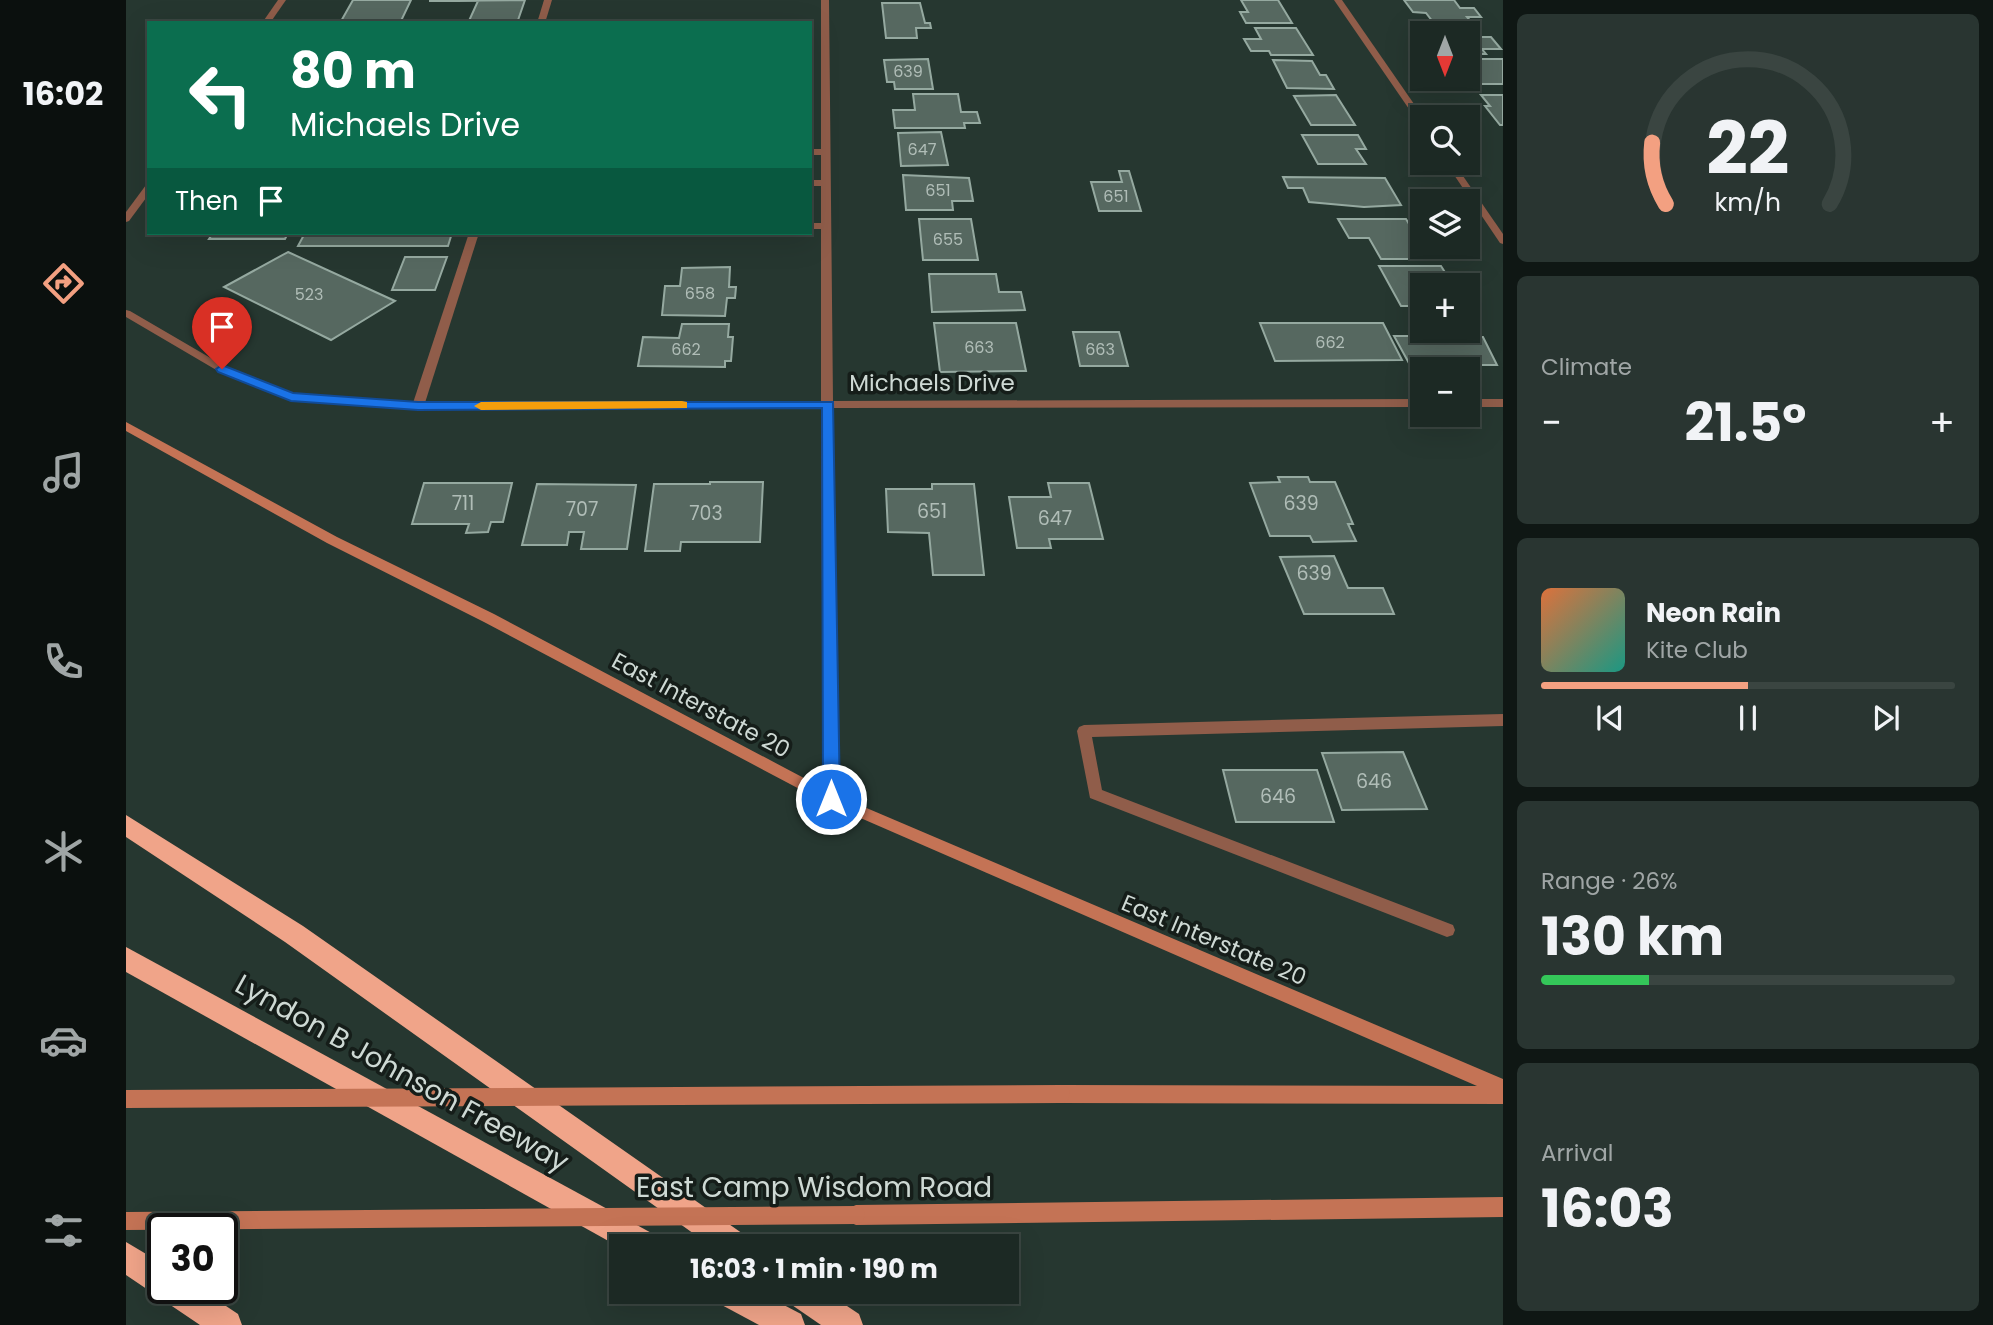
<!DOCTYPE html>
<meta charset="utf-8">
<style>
body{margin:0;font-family:Poppins,sans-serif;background:#293531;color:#f1f3f6;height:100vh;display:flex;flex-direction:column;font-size:26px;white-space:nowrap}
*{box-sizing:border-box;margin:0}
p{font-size:23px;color:#a0a6a6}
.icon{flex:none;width:38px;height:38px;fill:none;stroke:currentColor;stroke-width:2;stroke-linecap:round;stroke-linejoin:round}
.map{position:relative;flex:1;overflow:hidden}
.drawer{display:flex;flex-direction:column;gap:14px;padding:14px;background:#0f1714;width:490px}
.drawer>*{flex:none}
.hud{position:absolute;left:21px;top:21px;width:665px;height:214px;border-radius:0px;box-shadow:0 7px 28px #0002,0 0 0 2px #3a4541;background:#0b6e4f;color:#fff;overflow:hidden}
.needle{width:46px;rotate:180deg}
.fabs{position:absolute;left:1284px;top:21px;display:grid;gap:14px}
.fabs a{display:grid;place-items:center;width:70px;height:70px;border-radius:0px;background:#1c2924;box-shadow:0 7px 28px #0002,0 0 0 2px #3a4541;font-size:35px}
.speed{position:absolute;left:21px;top:1213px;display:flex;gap:14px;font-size:35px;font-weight:700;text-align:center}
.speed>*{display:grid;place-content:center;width:91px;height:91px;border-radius:50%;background:#1c2924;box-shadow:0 7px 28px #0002,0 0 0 2px #3a4541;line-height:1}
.speed .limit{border:4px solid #111;border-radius:10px;background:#fff;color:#111}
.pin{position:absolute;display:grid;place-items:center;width:60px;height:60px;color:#fff;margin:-72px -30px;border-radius:50% 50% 50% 0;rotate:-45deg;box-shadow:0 0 7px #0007}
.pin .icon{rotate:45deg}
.me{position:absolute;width:77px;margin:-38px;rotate:0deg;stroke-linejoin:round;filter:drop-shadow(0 0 5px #0008)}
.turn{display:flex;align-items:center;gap:24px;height:147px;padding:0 28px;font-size:32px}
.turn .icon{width:91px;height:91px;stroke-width:2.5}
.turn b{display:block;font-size:49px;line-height:60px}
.then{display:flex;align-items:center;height:66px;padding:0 28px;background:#0003;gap:14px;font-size:26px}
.big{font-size:52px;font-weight:700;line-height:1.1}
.drawer .widget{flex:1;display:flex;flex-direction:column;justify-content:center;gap:10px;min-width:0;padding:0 24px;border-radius:10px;background:#293531}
.drawer .dial{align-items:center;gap:0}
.dial svg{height:182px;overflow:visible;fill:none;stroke:#3a4541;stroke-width:7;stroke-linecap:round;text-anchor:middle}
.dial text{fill:#f1f3f6;stroke:none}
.song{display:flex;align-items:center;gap:21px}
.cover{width:84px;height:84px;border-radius:10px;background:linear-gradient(135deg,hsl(20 70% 55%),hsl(170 70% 35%))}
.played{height:7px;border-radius:4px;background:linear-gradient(90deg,#f3a081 50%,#3a4541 50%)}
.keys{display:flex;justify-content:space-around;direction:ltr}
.heat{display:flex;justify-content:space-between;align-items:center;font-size:38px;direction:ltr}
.charge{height:10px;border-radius:5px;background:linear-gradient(90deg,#34c759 26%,#3a4541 0)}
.trip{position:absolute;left:483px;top:1234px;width:410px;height:70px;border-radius:0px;background:#1c2924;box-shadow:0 7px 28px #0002,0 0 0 2px #3a4541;font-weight:700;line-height:70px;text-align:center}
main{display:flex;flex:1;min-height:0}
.tab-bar{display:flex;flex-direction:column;width:126px;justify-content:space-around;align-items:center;background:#0b100e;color:#a0a6a6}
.tab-bar .icon{width:49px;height:49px}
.tab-bar .selected{color:#f3a081}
.tab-bar b{font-size:32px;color:#f1f3f6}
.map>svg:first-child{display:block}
.building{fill:#566860;stroke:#95a9a0;stroke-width:2}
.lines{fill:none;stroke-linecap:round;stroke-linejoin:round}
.lane{fill:#905d4a;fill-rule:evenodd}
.street{fill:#905d4a;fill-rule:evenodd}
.secondary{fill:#c47355;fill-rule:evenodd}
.highway{fill:#f0a489;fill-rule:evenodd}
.secondary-bridge{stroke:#c47355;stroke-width:18}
.route{fill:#1a73e8;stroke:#114b97;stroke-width:2}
.slow{fill:#f59e0b}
.labels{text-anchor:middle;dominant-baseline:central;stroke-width:7;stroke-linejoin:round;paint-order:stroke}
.far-number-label{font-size:16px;fill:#b0bdb7}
.number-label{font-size:19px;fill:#b0bdb7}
.street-label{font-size:23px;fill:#ced9d4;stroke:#151d19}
.near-street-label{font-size:28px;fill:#ced9d4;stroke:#151d19}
</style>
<main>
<nav class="tab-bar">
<b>16:02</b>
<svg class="icon selected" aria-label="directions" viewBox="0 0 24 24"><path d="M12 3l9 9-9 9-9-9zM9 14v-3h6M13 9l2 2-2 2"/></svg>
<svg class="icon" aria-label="music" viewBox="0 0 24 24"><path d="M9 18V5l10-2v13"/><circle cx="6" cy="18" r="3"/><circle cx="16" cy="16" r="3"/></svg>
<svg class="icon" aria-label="phone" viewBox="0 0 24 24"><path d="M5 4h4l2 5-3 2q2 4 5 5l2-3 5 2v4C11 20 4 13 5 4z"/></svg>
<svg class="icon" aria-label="climate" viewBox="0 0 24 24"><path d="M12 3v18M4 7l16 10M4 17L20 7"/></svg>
<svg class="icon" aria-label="car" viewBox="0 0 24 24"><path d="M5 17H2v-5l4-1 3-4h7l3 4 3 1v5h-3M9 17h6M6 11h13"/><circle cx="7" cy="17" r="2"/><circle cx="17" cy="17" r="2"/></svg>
<svg class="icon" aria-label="filters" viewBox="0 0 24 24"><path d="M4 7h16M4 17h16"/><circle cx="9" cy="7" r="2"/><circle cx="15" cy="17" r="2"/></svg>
</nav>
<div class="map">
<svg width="1377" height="1325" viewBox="0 0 1377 1325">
<rect width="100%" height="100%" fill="#263730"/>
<g class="building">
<path d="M 227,0 L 285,0 L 274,23 L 214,23 Z"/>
<path d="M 399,0 L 391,23 L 342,23 L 352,1 L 303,1 Z"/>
<path d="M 1115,0 L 1152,0 L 1166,23 L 1120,23 L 1114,12 L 1122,12 Z"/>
<path d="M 1278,0 L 1328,0 L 1334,8 L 1348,8 L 1355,17 L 1341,17 L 1346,23 L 1307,22 L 1300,13 L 1287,12 Z"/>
<path d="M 756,3 L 794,3 L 799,23 L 804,23 L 805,28 L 790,28 L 791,38 L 760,38 Z"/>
<path d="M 1298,27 L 1338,27 L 1346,37 L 1365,37 L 1375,49 L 1356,49 L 1360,54 L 1342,54 L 1342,33 L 1303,33 Z"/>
<path d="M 1129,28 L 1170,28 L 1187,55 L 1145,55 L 1143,51 L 1125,51 L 1118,39 L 1135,39 Z"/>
<path d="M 802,59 L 807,89 L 769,89 L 768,82 L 761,82 L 758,60 Z"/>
<path d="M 1342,59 L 1377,59 L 1377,84 L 1355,84 L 1342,71 Z"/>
<path d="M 1147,60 L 1186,61 L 1194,75 L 1200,75 L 1208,89 L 1161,88 Z"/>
<path d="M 787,94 L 832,94 L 835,112 L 851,112 L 854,123 L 838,123 L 839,128 L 769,128 L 767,110 L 789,110 Z"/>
<path d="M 1210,95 L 1229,125 L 1185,125 L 1168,96 Z"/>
<path d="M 1355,95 L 1377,95 L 1377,125 L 1374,125 L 1359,106 L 1364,106 Z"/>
<path d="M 815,132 L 822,165 L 775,166 L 772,133 Z"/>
<path d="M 1176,135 L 1232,135 L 1240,149 L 1230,149 L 1240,164 L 1192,164 Z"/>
<path d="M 993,171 L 1003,171 L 1015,211 L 973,211 L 965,182 L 996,182 Z"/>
<path d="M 777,175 L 843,178 L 847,201 L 826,201 L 827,210 L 780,210 Z"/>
<path d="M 1157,177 L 1259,178 L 1275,205 L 1238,207 L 1183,202 L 1177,188 L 1162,188 Z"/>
<path d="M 793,219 L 845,219 L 852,260 L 797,260 Z"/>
<path d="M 1212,219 L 1280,219 L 1297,247 L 1303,247 L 1311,259 L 1255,259 L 1243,238 L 1223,238 Z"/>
<path d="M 87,233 L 162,233 L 159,239 L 83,239 Z"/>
<path d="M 179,233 L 326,233 L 322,246 L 172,246 Z"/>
<path d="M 162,252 L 269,301 L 205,340 L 98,287 Z"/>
<path d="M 279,257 L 321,257 L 309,290 L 266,290 Z"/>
<path d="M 1253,266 L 1315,266 L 1327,285 L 1297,285 L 1297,314 L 1287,314 L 1283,306 L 1275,306 Z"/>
<path d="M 604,267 L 603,287 L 610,287 L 609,298 L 601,298 L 599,316 L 536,315 L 539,286 L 554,286 L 556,268 Z"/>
<path d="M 803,274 L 870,274 L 873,292 L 895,292 L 899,310 L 806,312 Z"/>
<path d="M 1342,322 L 1353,337 L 1357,337 L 1371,365 L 1284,365 L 1268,336 L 1305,336 L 1302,331 L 1342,331 Z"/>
<path d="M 808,323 L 890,323 L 900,371 L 814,372 Z"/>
<path d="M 1134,323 L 1257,323 L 1276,360 L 1149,361 Z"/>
<path d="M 556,324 L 603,324 L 602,337 L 607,337 L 605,361 L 599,361 L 599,367 L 512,366 L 517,337 L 553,338 Z"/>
<path d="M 947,332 L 993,332 L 1002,366 L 954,366 Z"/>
<path d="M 1152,477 L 1182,477 L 1184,482 L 1209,482 L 1227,524 L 1222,524 L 1230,541 L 1187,542 L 1184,536 L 1144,536 L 1124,483 L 1154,482 Z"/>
<path d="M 584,482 L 637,482 L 634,542 L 555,542 L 554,551 L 519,551 L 528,484 L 584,484 Z"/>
<path d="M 298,483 L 386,483 L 377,522 L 365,522 L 362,532 L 340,533 L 343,524 L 286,524 Z"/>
<path d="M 922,483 L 963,483 L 977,539 L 923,539 L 925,548 L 891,548 L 883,497 L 925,497 Z"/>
<path d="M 411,484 L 510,485 L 501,549 L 455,549 L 458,532 L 443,532 L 441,545 L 396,545 Z"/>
<path d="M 806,484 L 848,484 L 858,575 L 807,575 L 803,533 L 762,532 L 760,489 L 806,489 Z"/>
<path d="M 1208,556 L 1222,588 L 1257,588 L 1268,614 L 1178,614 L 1154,557 Z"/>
<path d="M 1277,752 L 1301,809 L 1216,810 L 1196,753 Z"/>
<path d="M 1097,770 L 1191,770 L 1208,822 L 1110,822 Z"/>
</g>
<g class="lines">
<g class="lane">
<path d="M 418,0 L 426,0 L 419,23 L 411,23 Z"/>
<path d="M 684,149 L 698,149 L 702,152 L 698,155 L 684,155 Z"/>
<path d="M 684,180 L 698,180 L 703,183 L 698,186 L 684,186 Z"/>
<path d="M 684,223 L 698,223 L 703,226 L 698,229 L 684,229 Z"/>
<path d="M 343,233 L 353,233 L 298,406 L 292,410 L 288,409 L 286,406 Z"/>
<path d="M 1377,714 L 1377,726 L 966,737 L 976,790 L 1327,925 L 1329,930 L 1327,935 L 1321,937 L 964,798 L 951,731 L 953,727 L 958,725 Z"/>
</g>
<g class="street">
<path d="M 152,0 L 160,0 L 144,23 L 136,23 Z"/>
<path d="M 695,0 L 703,0 L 707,401 L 1297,399 L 1297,407 L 707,408 L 713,799 L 710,803 L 705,805 L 700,803 L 697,799 L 695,408 L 292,410 L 165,400 L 92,371 L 0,317 L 0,310 L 4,311 L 100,367 L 167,394 L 292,402 L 695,401 Z"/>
<path d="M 1208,0 L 1216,0 L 1297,117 L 1297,126 L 1294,125 Z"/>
<path d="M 1320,163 L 1328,163 L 1377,234 L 1377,244 L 1374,243 Z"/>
<path d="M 23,184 L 23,194 L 3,221 L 0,222 L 0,212 L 20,185 Z"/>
<rect x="1342" y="399" width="35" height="8"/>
</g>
<g class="secondary">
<path d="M 0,422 L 211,537 L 368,614 L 710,795 L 1377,1079 L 1377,1104 L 935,1103 L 929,1100 L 926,1094 L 929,1088 L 935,1085 L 1351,1086 L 700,803 L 358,622 L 201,543 L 0,431 Z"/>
<path d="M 1377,1197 L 1377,1217 L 730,1225 L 723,1222 L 720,1215 L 723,1208 L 730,1205 Z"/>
</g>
<g class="highway">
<path d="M 0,815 L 177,926 L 620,1236 L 625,1246 L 585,1246 L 159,942 L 0,837 Z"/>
<path d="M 0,947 L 531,1236 L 536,1246 L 495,1248 L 0,972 Z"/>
<path d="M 0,1242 L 37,1264 L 37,1288 L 73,1288 L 112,1314 L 116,1325 L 74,1325 L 0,1275 Z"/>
<path d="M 588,1292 L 633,1292 L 675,1314 L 679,1325 L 633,1325 L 592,1303 Z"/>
<path d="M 659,1292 L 700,1292 L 733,1314 L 737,1325 L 695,1325 L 663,1303 Z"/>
</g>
<g class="secondary-bridge">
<path d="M 0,1099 L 935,1094"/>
<path d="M 0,1221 L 730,1215"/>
</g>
</g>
<path class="route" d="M 96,365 L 167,393 L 292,402 L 707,402 L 714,799 L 711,805 L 705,807 L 699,805 L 697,799 L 696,408 L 292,410 L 165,401 L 92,372 L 90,369 Z"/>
<path class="slow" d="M 556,401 L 561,402 L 561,408 L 355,410 L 348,406 L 355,402 Z"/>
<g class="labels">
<g class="far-number-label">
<text x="782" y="71">639</text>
<text x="796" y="149">647</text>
<text x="812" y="190">651</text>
<text x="990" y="196">651</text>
<text x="822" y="239">655</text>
<text x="574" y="293">658</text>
<text x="183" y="294">523</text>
<text x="1204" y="342">662</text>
<text x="853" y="347">663</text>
<text x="560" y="349">662</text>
<text x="974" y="349">663</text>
</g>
<g class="number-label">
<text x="337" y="503">711</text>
<text x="1175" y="503">639</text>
<text x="456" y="509">707</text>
<text x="806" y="511">651</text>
<text x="580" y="513">703</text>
<text x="929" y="518">647</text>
<text x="1188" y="573">639</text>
<text x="1248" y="781">646</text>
<text x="1152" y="796">646</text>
</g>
<g class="street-label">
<text x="806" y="383">Michaels Drive</text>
<text transform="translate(575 705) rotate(28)">East Interstate 20</text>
<text transform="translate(1088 940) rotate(23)">East Interstate 20</text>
</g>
<g class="near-street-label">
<text transform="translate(276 1073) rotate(29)">Lyndon B Johnson Freeway</text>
<text x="688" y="1187">East Camp Wisdom Road</text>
</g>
</g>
</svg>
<div class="fabs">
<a><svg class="needle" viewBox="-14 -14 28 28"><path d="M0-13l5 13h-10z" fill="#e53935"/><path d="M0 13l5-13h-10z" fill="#a0a6a6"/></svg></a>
<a><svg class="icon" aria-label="search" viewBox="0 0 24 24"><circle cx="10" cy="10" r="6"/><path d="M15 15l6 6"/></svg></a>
<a><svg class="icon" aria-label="layers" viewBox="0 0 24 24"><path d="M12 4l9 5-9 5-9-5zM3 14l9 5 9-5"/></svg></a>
<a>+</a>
<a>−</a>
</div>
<div class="speed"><div class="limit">30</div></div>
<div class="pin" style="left:96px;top:369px;background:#d93025"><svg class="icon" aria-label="arrive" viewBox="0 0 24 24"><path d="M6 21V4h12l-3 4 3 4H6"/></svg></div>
<svg class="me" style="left:705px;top:799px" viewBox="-20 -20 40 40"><circle r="17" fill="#1a73e8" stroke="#fff" stroke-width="3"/><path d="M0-11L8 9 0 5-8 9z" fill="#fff"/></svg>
<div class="trip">16:03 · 1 min · 190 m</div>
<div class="hud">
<div class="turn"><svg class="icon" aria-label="left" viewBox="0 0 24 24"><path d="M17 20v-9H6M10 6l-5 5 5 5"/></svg><div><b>80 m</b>Michaels Drive</div></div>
<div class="then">Then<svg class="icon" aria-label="arrive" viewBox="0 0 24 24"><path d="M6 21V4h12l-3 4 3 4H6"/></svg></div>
</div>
</div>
<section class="drawer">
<div class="widget dial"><svg viewBox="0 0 100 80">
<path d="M14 69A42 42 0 1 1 86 69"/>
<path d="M14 69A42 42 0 0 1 8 42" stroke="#f3a081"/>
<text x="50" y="56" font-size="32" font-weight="700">22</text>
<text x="50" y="72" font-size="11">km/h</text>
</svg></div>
<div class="widget"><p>Climate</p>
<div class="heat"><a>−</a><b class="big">21.5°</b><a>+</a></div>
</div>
<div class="widget">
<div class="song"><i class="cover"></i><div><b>Neon Rain</b><p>Kite Club</p></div></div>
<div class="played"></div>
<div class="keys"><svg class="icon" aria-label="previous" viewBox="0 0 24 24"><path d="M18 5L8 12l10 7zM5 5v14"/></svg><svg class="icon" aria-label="pause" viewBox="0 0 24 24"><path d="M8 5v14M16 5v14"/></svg><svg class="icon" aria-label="next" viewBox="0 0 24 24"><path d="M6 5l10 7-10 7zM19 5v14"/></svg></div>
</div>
<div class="widget"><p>Range · 26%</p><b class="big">130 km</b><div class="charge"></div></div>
<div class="widget"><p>Arrival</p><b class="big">16:03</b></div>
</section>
</main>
